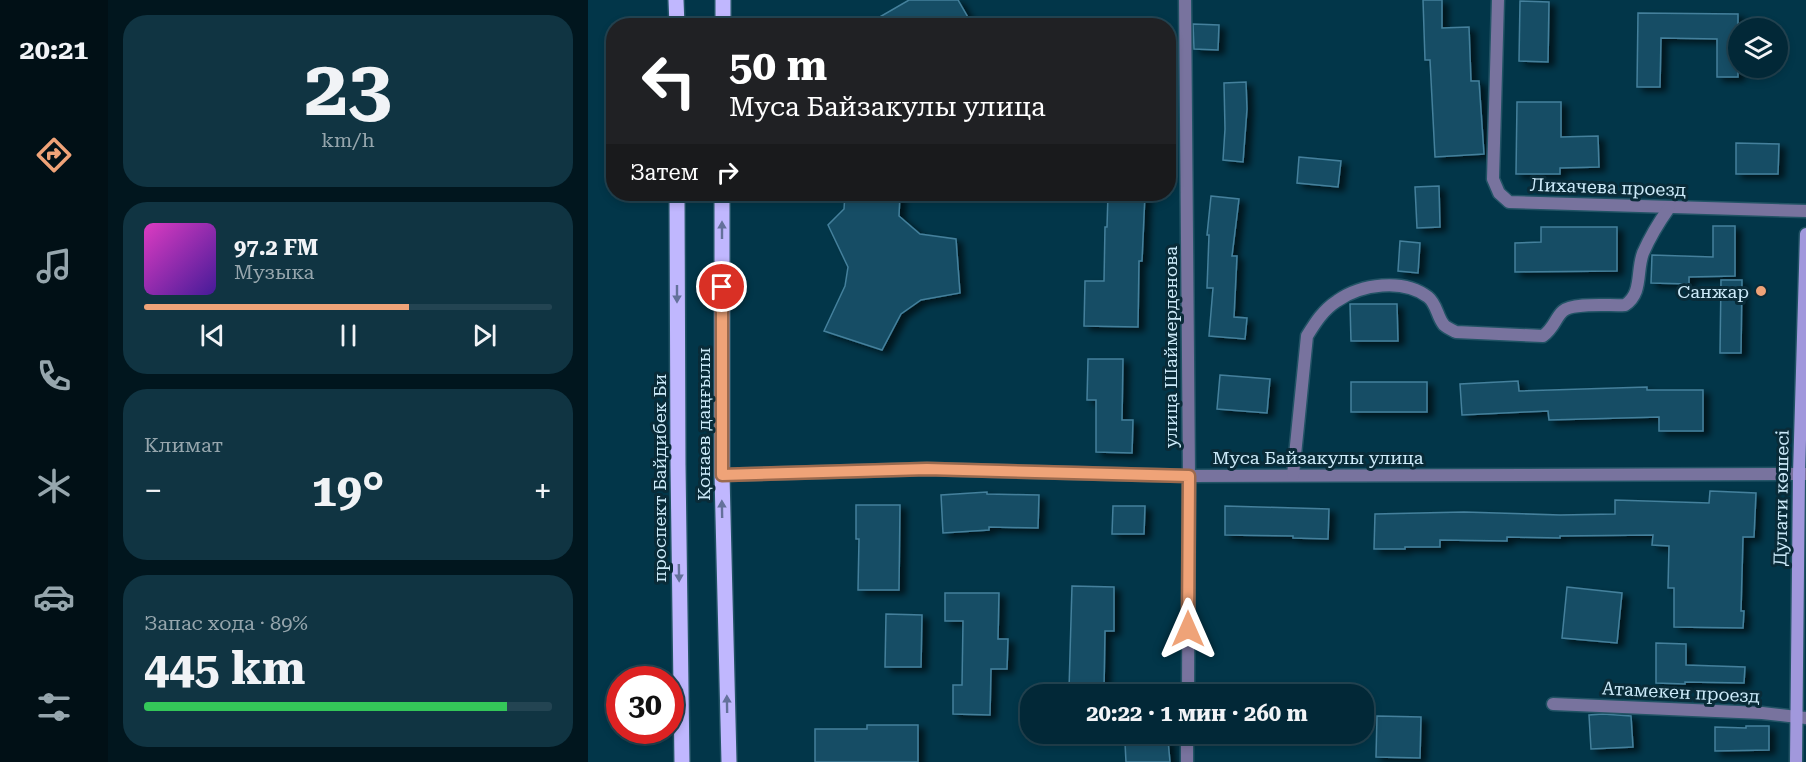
<!DOCTYPE html>
<html lang="ru">
<meta charset="utf-8">
<style>
body{margin:0;font-family:"Roboto Serif",serif;background:#103442;color:#f1f3f6;height:100vh;display:flex;flex-direction:column;font-size:22px;white-space:nowrap}
*{box-sizing:border-box;margin:0}
p{font-size:20px;color:#96a6ad}
.icon{flex:none;width:33px;height:33px;fill:none;stroke:currentColor;stroke-width:2;stroke-linecap:round;stroke-linejoin:round}
.map{position:relative;flex:1;overflow:hidden}
.drawer{display:flex;flex-direction:column;gap:15px;padding:15px;background:#01161e;width:480px}
.drawer>*{flex:none}
.hud{position:absolute;left:18px;top:18px;width:570px;height:183px;border-radius:24px;box-shadow:0 3px 9px #0003,0 0 0 2px #234452;background:#202124;color:#fff;overflow:hidden}
.fabs{position:absolute;left:1140px;top:18px;display:grid;gap:12px}
.fabs a{display:grid;place-items:center;width:60px;height:60px;border-radius:50%;background:#022837;box-shadow:0 3px 9px #0003,0 0 0 2px #234452;font-size:30px}
.speed{position:absolute;left:18px;top:666px;display:flex;gap:12px;font-size:30px;font-weight:700;text-align:center}
.speed>*{display:grid;place-content:center;width:78px;height:78px;border-radius:50%;background:#022837;box-shadow:0 3px 9px #0003,0 0 0 2px #234452;line-height:1}
.speed .limit{border:9px solid #d22;background:#fff;color:#111}
.pin{position:absolute;display:grid;place-items:center;width:51px;height:51px;color:#fff;margin:-26px;border:3px solid #fff;border-radius:50%;box-shadow:0 2px 6px #0007}
.me{position:absolute;width:66px;margin:-33px;rotate:0deg;stroke-linejoin:round;filter:drop-shadow(0 0 4px #0008)}
.turn{display:flex;align-items:center;gap:21px;height:126px;padding:0 24px;font-size:27px}
.turn .icon{width:78px;height:78px;stroke-width:2.5}
.turn b{display:block;font-size:42px;line-height:51px}
.then{display:flex;align-items:center;height:57px;padding:0 24px;background:#0003;gap:12px;font-size:22px}
.big{font-size:45px;font-weight:700;line-height:1.1}
.drawer .widget{flex:1;display:flex;flex-direction:column;justify-content:center;gap:9px;min-width:0;padding:0 21px;border-radius:24px;background:#103442}
.drawer .dial{align-items:center;gap:0}
.dial b{font-size:78px;line-height:1}
.song{display:flex;align-items:center;gap:18px}
.cover{width:72px;height:72px;border-radius:9px;background:linear-gradient(135deg,hsl(310 70% 55%),hsl(260 70% 35%))}
.played{height:6px;border-radius:3px;background:linear-gradient(90deg,#efa378 65%,#234452 65%)}
.keys{display:flex;justify-content:space-around;direction:ltr}
.heat{display:flex;justify-content:space-between;align-items:center;font-size:33px;direction:ltr}
.charge{height:9px;border-radius:4px;background:linear-gradient(90deg,#34c759 89%,#234452 0)}
.trip{position:absolute;left:432px;top:684px;width:354px;height:60px;border-radius:24px;background:#022837;box-shadow:0 3px 9px #0003,0 0 0 2px #234452;font-weight:700;line-height:60px;text-align:center}
main{display:flex;flex:1;min-height:0}
.tab-bar{display:flex;flex-direction:column;width:108px;justify-content:space-around;align-items:center;background:#011016;color:#96a6ad}
.tab-bar .icon{width:42px;height:42px}
.tab-bar .active{color:#efa378}
.tab-bar b{font-size:27px;color:#f1f3f6}
.map>svg:first-child{display:block}
.building{fill:#164e65;stroke:#44809c;stroke-width:1.5;filter:url(#shadow)}
.lines{fill:none;stroke-linecap:round;stroke-linejoin:round}
.street-casing{stroke:#225365;stroke-width:15}
.secondary-casing{stroke:#225365;stroke-width:15}
.primary-casing{stroke:#225365;stroke-width:18}
.street{stroke:#78739e;stroke-width:12}
.secondary{stroke:#a198dc;stroke-width:12}
.primary{stroke:#c0b7fe;stroke-width:15}
.oneway{fill:#64719b}
.route-casing{stroke:#9b6a4e;stroke-width:15}
.route{stroke:#efa378;stroke-width:10}
.poi-dot{fill:#efa378;stroke:#092b38;stroke-width:2}
.labels{text-anchor:middle;dominant-baseline:central;stroke-width:6;stroke-linejoin:round;paint-order:stroke}
.street-label{font-size:18px;fill:#cceaf9;stroke:#092b38}
.poi-label{font-size:18px;fill:#cceaf9;stroke:#092b38;text-anchor:end}
</style>
<main>
<nav class="tab-bar">
<b>20:21</b>
<svg class="icon active" aria-label="directions" viewBox="0 0 24 24"><path d="M12 3l9 9-9 9-9-9zM9 14v-3h6M13 9l2 2-2 2"/></svg>
<svg class="icon" aria-label="music" viewBox="0 0 24 24"><path d="M9 18V5l10-2v13"/><circle cx="6" cy="18" r="3"/><circle cx="16" cy="16" r="3"/></svg>
<svg class="icon" aria-label="phone" viewBox="0 0 24 24"><path d="M5 4h4l2 5-3 2q2 4 5 5l2-3 5 2v4C11 20 4 13 5 4z"/></svg>
<svg class="icon" aria-label="climate" viewBox="0 0 24 24"><path d="M12 3v18M4 7l16 10M4 17L20 7"/></svg>
<svg class="icon" aria-label="car" viewBox="0 0 24 24"><path d="M5 17H2v-5l4-1 3-4h7l3 4 3 1v5h-3M9 17h6M6 11h13"/><circle cx="7" cy="17" r="2"/><circle cx="17" cy="17" r="2"/></svg>
<svg class="icon" aria-label="filters" viewBox="0 0 24 24"><path d="M4 7h16M4 17h16"/><circle cx="9" cy="7" r="2"/><circle cx="15" cy="17" r="2"/></svg>
</nav>
<section class="drawer">
<div class="widget dial"><b>23</b><p>km/h</p></div>
<div class="widget">
<div class="song"><i class="cover"></i><div><b>97.2 FM</b><p>Музыка</p></div></div>
<div class="played"></div>
<div class="keys"><svg class="icon" aria-label="previous" viewBox="0 0 24 24"><path d="M18 5L8 12l10 7zM5 5v14"/></svg><svg class="icon" aria-label="pause" viewBox="0 0 24 24"><path d="M8 5v14M16 5v14"/></svg><svg class="icon" aria-label="next" viewBox="0 0 24 24"><path d="M6 5l10 7-10 7zM19 5v14"/></svg></div>
</div>
<div class="widget"><p>Климат</p>
<div class="heat"><a>−</a><b class="big">19°</b><a>+</a></div>
</div>
<div class="widget"><p>Запас хода · 89%</p><b class="big">445 km</b><div class="charge"></div></div>
</section>
<div class="map">
<svg width="1218" height="762" viewBox="0 0 1218 762">
<defs>
<filter id="shadow"><feDropShadow dx="6" dy="4" stdDeviation="3" flood-color="#0009"/></filter>
</defs>
<rect width="100%" height="100%" fill="#023649"/>
<g class="building">
<path d="M 321,0 L 370,0 L 385,26 L 276,26 Z"/>
<path d="M 835,0 L 854,0 L 854,28 L 881,27 L 883,81 L 891,81 L 896,154 L 847,157 L 842,60 L 837,60 Z"/>
<path d="M 932,1 L 961,2 L 960,62 L 931,61 Z"/>
<path d="M 1050,13 L 1150,14 L 1150,77 L 1129,77 L 1129,39 L 1073,38 L 1072,87 L 1049,87 Z"/>
<path d="M 605,24 L 631,25 L 630,50 L 606,49 Z"/>
<path d="M 658,82 L 659,109 L 655,162 L 635,160 L 637,129 L 636,83 Z"/>
<path d="M 929,102 L 973,102 L 973,137 L 1010,136 L 1011,167 L 972,168 L 972,174 L 928,174 Z"/>
<path d="M 1148,143 L 1191,144 L 1190,174 L 1148,174 Z"/>
<path d="M 711,157 L 753,161 L 750,187 L 709,183 Z"/>
<path d="M 851,186 L 852,227 L 829,228 L 827,187 Z"/>
<path d="M 257,194 L 312,194 L 311,216 L 332,234 L 368,239 L 372,293 L 333,300 L 313,314 L 294,350 L 236,331 L 257,286 L 260,267 L 240,225 L 256,209 Z"/>
<path d="M 520,194 L 557,194 L 554,261 L 551,261 L 550,327 L 496,326 L 497,281 L 516,281 L 517,227 L 519,227 Z"/>
<path d="M 623,196 L 651,199 L 644,256 L 649,256 L 646,317 L 659,318 L 657,339 L 621,336 L 625,288 L 619,288 L 621,235 L 619,235 Z"/>
<path d="M 1125,226 L 1147,226 L 1147,276 L 1101,277 L 1101,284 L 1063,283 L 1064,255 L 1125,257 Z"/>
<path d="M 953,227 L 1029,227 L 1029,271 L 927,272 L 927,243 L 953,242 Z"/>
<path d="M 812,241 L 832,243 L 830,273 L 810,271 Z"/>
<path d="M 1133,280 L 1154,280 L 1153,353 L 1132,353 Z"/>
<path d="M 762,304 L 809,304 L 810,341 L 763,341 Z"/>
<path d="M 500,359 L 535,359 L 534,420 L 545,420 L 544,453 L 508,452 L 508,400 L 499,400 Z"/>
<path d="M 632,375 L 682,379 L 679,413 L 629,409 Z"/>
<path d="M 930,381 L 931,391 L 1059,387 L 1059,390 L 1115,390 L 1115,431 L 1071,431 L 1071,417 L 961,420 L 960,411 L 874,415 L 872,384 Z"/>
<rect x="763" y="382" width="76" height="30"/>
<path d="M 1122,491 L 1168,493 L 1166,537 L 1155,537 L 1153,611 L 1156,611 L 1155,628 L 1086,627 L 1086,588 L 1080,588 L 1081,546 L 1064,545 L 1065,535 L 972,536 L 972,538 L 919,537 L 919,541 L 852,540 L 852,547 L 817,547 L 817,549 L 786,549 L 787,514 L 876,512 L 972,515 L 1027,514 L 1027,500 L 1121,503 Z"/>
<path d="M 399,492 L 399,494 L 451,495 L 450,528 L 401,527 L 401,530 L 355,533 L 353,495 Z"/>
<path d="M 268,505 L 312,505 L 311,590 L 270,590 L 271,539 L 268,539 Z"/>
<path d="M 525,506 L 557,506 L 556,534 L 524,534 Z"/>
<path d="M 637,506 L 741,509 L 740,539 L 705,538 L 705,536 L 637,535 Z"/>
<path d="M 484,586 L 526,587 L 526,631 L 517,631 L 516,689 L 481,689 Z"/>
<path d="M 979,587 L 1034,593 L 1029,643 L 974,638 Z"/>
<path d="M 357,593 L 411,593 L 410,639 L 420,639 L 419,669 L 403,669 L 402,715 L 365,714 L 365,685 L 374,685 L 375,621 L 357,621 Z"/>
<path d="M 298,614 L 334,615 L 333,667 L 297,667 Z"/>
<path d="M 1068,643 L 1098,644 L 1098,665 L 1157,667 L 1156,683 L 1097,682 L 1097,684 L 1068,683 Z"/>
<path d="M 1015,714 L 1043,716 L 1045,747 L 1003,749 L 1001,715 Z"/>
<path d="M 789,716 L 833,717 L 832,758 L 788,757 Z"/>
<path d="M 279,725 L 330,725 L 330,762 L 227,762 L 227,729 L 279,729 Z"/>
<path d="M 1158,726 L 1181,726 L 1181,750 L 1127,751 L 1127,727 L 1158,728 Z"/>
<path d="M 580,740 L 582,762 L 538,762 L 537,743 Z"/>
</g>
<g class="lines">
<defs>
<g id="street">
<path d="M 597,0 L 601,476 L 600,694"/>
<path d="M 910,0 L 905,179 L 911,193 L 921,202 L 1218,211"/>
<path d="M 134,475 L 339,469 L 601,476 L 1218,474"/>
<path d="M 705,475 L 719,336 C 727,323 735,310 749,301 C 773,284 815,278 840,297 C 849,304 849,317 856,325 C 859,328 864,330 868,332 L 955,336 C 967,327 967,318 975,311 C 985,302 1023,306 1037,305 C 1055,293 1048,272 1055,253 C 1062,237 1071,222 1081,208"/>
<path d="M 965,704 L 1174,713 L 1218,718"/>
<path d="M 599,762 L 599,734"/>
</g>
<path id="secondary" d="M 1208,762 L 1211,474 L 1218,234"/>
<g id="primary">
<path d="M 88,0 L 89,26"/>
<path d="M 135,0 L 135,26"/>
<path d="M 89,194 L 90,465 L 94,762"/>
<path d="M 134,194 L 134,475 L 141,762"/>
</g>
</defs>
<use href="#street" class="street-casing"/>
<use href="#secondary" class="secondary-casing"/>
<use href="#primary" class="primary-casing"/>
<use href="#street" class="street"/>
<use href="#secondary" class="secondary"/>
<use href="#primary" class="primary"/>
</g>
<defs><path id="oneway-solid" d="M-6-.8H1V-3.2L6.5 0L1 3.2V.8H-6Z" transform="scale(1.5)"/></defs>
<g class="oneway">
<use href="#oneway-solid" transform="translate(134 230) rotate(-90)"/>
<use href="#oneway-solid" transform="translate(89 294) rotate(90)"/>
<use href="#oneway-solid" transform="translate(134 509) rotate(-91)"/>
<use href="#oneway-solid" transform="translate(91 573) rotate(89)"/>
<use href="#oneway-solid" transform="translate(139 704) rotate(-91)"/>
</g>
<g class="lines">
<defs>
<path id="route" d="M 134,287 L 134,475 L 339,469 L 601,476 L 600,629"/>
</defs>
<use href="#route" class="route-casing"/>
<use href="#route" class="route"/>
</g>
<circle class="poi-dot" cx="1173" cy="291" r="6"/>
<g class="labels">
<g class="street-label">
<text transform="translate(1020 187) rotate(2)">Лихачева проезд</text>
<text transform="translate(582 347) rotate(-90)">улица Шаймерденова</text>
<text transform="translate(115 424) rotate(-90)">Қонаев даңғылы</text>
<text x="730" y="457">Муса Байзакулы улица</text>
<text transform="translate(71 478) rotate(-90)">проспект Байдибек Би</text>
<text transform="translate(1193 498) rotate(-89)">Дулати көшесі</text>
<text transform="translate(1093 692) rotate(3)">Атамекен проезд</text>
</g>
<g class="poi-label">
<text x="1161" y="291">Санжар</text>
</g>
</g>
</svg>
<div class="fabs">
<a><svg class="icon" aria-label="layers" viewBox="0 0 24 24"><path d="M12 4l9 5-9 5-9-5zM3 14l9 5 9-5"/></svg></a>
</div>
<div class="speed"><div class="limit">30</div></div>
<div class="pin" style="left:134px;top:287px;background:#d93025"><svg class="icon" aria-label="arrive" viewBox="0 0 24 24"><path d="M6 21V4h12l-3 4 3 4H6"/></svg></div>
<svg class="me" style="left:600px;top:629px" viewBox="-20 -20 40 40"><path d="M0-17L14 15 0 8-14 15z" fill="#efa378" stroke="#fff" stroke-width="4"/></svg>
<div class="trip">20:22 · 1 мин · 260 m</div>
<div class="hud">
<div class="turn"><svg class="icon" aria-label="left" viewBox="0 0 24 24"><path d="M17 20v-9H6M10 6l-5 5 5 5"/></svg><div><b>50 m</b>Муса Байзакулы улица</div></div>
<div class="then">Затем<svg class="icon" aria-label="right" viewBox="0 0 24 24"><path d="M7 20v-9h11M14 6l5 5-5 5"/></svg></div>
</div>
</div>
</main>
